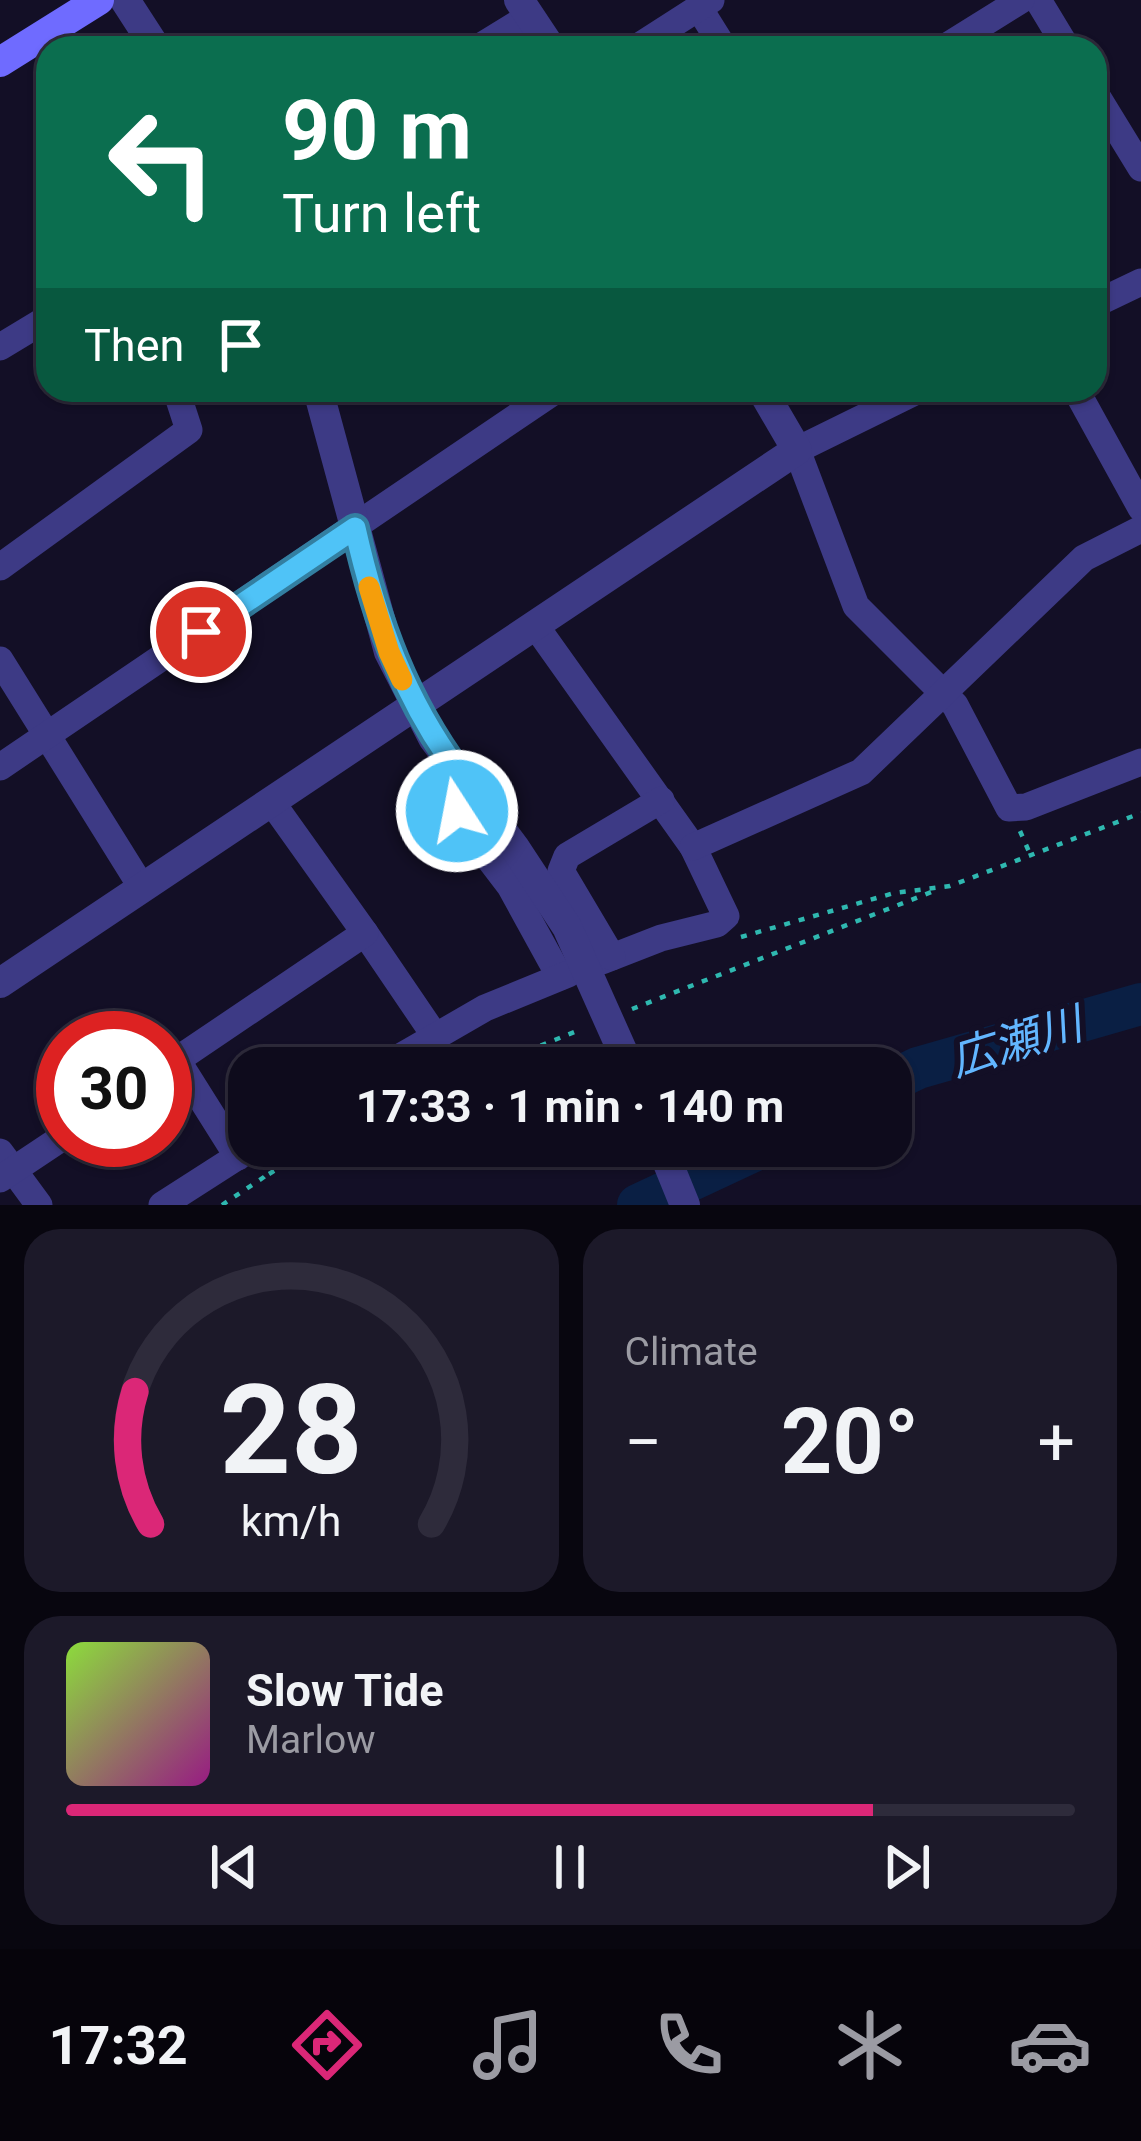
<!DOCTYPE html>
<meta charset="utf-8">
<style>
body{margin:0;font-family:Roboto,"Noto Sans JP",sans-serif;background:#1c1929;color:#f1f3f6;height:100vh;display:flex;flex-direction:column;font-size:45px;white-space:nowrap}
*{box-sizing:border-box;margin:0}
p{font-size:39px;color:#9b9ba3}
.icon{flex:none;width:66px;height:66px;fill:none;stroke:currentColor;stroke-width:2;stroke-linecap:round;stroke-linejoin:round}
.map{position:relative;height:1205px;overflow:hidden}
.drawer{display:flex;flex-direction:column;gap:24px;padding:24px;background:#08060f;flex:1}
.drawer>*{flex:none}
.guide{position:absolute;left:36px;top:36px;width:1071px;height:366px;border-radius:36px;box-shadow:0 3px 9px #0004,0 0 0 3px #2e2b3b;background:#0b6e4f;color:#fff;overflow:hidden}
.speed{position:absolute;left:36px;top:1011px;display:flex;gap:24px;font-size:60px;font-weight:700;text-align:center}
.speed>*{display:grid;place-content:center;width:156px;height:156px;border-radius:50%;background:#0e0b1c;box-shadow:0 3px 9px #0004,0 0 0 3px #2e2b3b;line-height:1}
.speed .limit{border:18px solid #d22;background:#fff;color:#111}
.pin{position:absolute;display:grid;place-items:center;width:102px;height:102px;color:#fff;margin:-51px;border:6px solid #fff;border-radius:50%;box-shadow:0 3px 12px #0007}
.me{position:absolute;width:132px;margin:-66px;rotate:349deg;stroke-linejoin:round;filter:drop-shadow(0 0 9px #0008)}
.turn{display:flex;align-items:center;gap:42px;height:252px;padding:0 48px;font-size:54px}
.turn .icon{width:156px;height:156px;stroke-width:2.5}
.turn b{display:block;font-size:84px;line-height:102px}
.then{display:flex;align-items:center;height:114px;padding:0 48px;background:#0003;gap:24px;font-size:45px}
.big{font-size:90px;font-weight:700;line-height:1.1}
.drawer .card{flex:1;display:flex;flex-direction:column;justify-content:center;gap:18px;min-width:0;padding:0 42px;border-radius:36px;background:#1c1929}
.drawer .dial{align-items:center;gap:0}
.dial svg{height:312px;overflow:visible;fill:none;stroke:#2e2b3b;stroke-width:7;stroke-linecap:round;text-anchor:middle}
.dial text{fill:#f1f3f6;stroke:none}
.song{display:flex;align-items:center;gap:36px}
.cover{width:144px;height:144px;border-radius:18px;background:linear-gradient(135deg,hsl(90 70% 55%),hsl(310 70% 35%))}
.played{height:12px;border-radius:6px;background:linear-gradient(90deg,#db2777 80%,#2e2b3b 80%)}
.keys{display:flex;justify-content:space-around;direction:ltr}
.heat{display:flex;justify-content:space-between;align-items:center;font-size:66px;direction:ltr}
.drawer .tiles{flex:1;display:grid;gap:24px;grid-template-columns:1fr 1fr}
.card:last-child{grid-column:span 2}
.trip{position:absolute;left:228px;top:1047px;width:684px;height:120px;border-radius:36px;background:#0e0b1c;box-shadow:0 3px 9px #0004,0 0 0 3px #2e2b3b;font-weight:700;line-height:120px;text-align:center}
.tab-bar{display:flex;height:192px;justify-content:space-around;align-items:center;background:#06040b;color:#9b9ba3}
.tab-bar .icon{width:84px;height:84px}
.tab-bar .active{color:#db2777}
.tab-bar b{font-size:54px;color:#f1f3f6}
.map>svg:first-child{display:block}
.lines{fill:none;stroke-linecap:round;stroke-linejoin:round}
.river{stroke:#0a1f44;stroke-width:42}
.path{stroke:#2fb8b0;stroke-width:4.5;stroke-dasharray:6 9;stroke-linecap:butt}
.minor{stroke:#3d3a85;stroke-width:27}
.tertiary{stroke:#3d3a85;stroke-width:30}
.secondary{stroke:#6f6bff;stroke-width:30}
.route-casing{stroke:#337fa1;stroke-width:30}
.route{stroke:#4fc3f7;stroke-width:21}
.slow{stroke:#f59e0b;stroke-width:21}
.labels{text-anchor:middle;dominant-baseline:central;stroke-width:12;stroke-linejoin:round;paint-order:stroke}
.water-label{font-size:45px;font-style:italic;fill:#62b6ff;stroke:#130f26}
</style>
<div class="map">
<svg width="1141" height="1205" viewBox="0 0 1141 1205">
<rect width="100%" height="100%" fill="#130f26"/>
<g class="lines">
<g class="river">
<path d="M 891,1081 L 918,1068 L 1141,1004"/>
<path d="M 638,1205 L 764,1146"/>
</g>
<g class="path">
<path d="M 1020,831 L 1030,854"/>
<path d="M 741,937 L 894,893 L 950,886 L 1141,813"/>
<path d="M 632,1009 L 934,891"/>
<path d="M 485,1068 L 582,1029"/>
<path d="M 269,1174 L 315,1146"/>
<path d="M 222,1205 L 264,1177 L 294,1146"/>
</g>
<g class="minor">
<path d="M 1038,0 L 1067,48"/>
<path d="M 699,8 L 724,48"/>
<path d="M 478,48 L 530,16"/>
<path d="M 636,48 L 711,0"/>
<path d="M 944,48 L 1021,0"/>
<path d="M 1095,93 L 1141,168"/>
<path d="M 1095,304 L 1141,282"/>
<path d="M 0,347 L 48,318"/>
<path d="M 919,390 L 797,450 L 856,606 L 955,705 L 1009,808 L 1026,807 L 1141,762"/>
<path d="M 1076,390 L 1141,508"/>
<path d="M 0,567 L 189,430 L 176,390"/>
<path d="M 535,625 L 693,847 L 726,916 L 717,924 L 661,938 L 602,961"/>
<path d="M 0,660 L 141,886"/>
<path d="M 0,767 L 556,390"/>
<path d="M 463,779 L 458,818 L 510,886 L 560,977"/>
<path d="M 693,847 L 861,772 L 1084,558 L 1141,529"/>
<path d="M 365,933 L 435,1036"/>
<path d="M 612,957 L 561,871 L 567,856 L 661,800"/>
<path d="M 177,1060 L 238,1157"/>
<path d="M 165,1068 L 365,933 L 273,804"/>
<path d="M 381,1068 L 485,1008 L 568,974"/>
<path d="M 0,1152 L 39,1205"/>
<path d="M 0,1179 L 63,1137"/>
<path d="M 162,1205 L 254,1146"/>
</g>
<g class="tertiary">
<path d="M 125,0 L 156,48"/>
<path d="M 519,0 L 551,48"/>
<path d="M 318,390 L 389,652 L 433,738 L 515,848 L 567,927 L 630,1068"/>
<path d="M 0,983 L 797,450 L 762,390"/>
<path d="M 661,1146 L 685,1205"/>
</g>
<path class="secondary" d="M 0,62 L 99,0"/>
</g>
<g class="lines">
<defs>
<path id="route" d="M 201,632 L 355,528 C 376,621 405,702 463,778 L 457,811"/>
</defs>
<use href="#route" class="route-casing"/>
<use href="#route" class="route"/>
<path class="slow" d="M 369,587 L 389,652 L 402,680"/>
</g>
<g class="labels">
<g class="water-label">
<text transform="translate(1016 1042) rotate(-17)">広瀬川</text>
</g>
</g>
</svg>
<div class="speed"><div class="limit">30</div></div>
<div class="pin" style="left:201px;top:632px;background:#d93025"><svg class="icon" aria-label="arrive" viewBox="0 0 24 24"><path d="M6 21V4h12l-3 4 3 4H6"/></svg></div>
<svg class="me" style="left:457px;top:811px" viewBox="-20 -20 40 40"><circle r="17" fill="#4fc3f7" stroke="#fff" stroke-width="3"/><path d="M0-11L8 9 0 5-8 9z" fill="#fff"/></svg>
<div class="trip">17:33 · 1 min · 140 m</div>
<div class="guide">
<div class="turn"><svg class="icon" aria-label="left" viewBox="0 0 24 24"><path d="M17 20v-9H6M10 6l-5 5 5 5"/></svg><div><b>90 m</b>Turn left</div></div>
<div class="then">Then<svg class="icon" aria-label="arrive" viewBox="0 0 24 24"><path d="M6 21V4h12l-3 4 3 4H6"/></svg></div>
</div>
</div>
<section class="drawer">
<div class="tiles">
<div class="card dial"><svg viewBox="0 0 100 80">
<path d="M14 69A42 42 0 1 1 86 69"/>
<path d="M14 69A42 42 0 0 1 10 35" stroke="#db2777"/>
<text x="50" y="56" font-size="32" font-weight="700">28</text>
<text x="50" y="72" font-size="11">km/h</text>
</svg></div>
<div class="card"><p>Climate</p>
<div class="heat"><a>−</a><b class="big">20°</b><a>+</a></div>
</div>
<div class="card">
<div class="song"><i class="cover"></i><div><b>Slow Tide</b><p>Marlow</p></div></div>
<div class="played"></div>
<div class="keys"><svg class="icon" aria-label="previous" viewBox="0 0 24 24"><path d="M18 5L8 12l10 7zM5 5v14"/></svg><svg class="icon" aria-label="pause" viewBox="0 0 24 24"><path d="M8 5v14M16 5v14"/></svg><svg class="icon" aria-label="next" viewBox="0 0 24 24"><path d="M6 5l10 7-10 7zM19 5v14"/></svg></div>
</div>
</div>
</section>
<nav class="tab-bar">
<b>17:32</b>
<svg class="icon active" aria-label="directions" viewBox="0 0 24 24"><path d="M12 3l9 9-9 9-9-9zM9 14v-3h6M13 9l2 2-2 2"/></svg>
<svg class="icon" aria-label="music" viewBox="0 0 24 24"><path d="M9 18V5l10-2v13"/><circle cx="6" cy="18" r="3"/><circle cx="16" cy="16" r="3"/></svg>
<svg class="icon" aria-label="phone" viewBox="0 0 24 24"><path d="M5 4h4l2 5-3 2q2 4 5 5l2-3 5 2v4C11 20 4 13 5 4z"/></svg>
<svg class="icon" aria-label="climate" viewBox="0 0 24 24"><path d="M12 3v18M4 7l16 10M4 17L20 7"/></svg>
<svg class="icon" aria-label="car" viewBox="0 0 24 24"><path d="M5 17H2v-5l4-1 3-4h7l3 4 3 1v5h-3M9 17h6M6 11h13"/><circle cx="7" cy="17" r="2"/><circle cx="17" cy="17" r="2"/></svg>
</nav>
